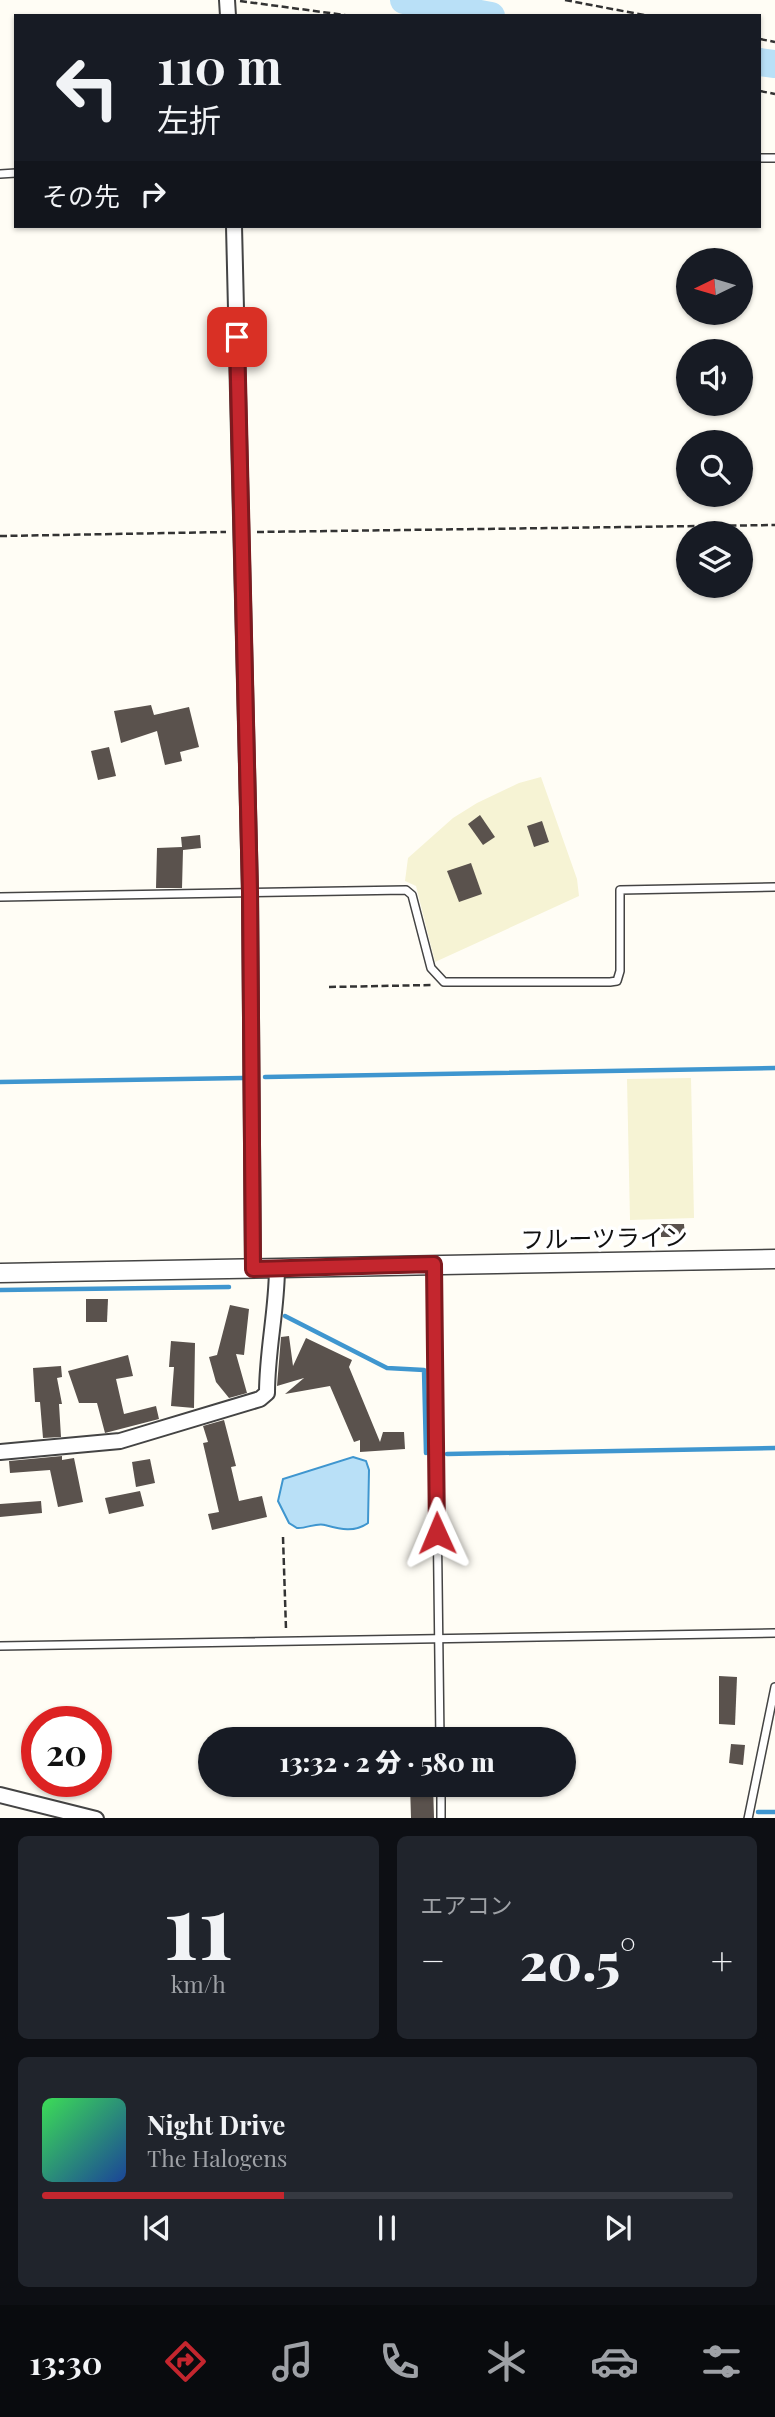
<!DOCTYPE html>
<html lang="ja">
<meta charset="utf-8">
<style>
body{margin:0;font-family:"Playfair Display","Noto Sans JP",serif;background:#20242c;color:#f1f3f6;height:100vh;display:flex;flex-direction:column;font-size:26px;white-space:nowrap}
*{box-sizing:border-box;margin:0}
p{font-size:23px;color:#9ea1a6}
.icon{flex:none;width:38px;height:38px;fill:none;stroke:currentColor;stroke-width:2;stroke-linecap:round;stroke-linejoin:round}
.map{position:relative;height:1818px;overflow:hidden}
.details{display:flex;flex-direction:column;gap:18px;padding:18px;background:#0d0f14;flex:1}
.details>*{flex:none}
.top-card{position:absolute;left:14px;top:14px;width:747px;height:214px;border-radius:0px;box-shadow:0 2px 5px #0004;background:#171b24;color:#f1f3f6;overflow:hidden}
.needle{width:46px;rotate:265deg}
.controls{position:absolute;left:676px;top:248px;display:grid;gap:14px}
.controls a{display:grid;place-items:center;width:77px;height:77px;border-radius:50%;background:#171b24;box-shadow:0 2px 5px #0004;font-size:35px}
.speed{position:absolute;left:21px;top:1706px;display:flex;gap:14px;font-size:35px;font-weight:700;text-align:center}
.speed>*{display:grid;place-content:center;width:91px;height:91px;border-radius:50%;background:#171b24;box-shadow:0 2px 5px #0004;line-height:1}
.speed .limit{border:10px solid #d22;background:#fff;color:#111}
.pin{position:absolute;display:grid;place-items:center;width:60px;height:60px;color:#fff;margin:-30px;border-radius:14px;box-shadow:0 4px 10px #0006}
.me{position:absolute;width:77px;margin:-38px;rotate:359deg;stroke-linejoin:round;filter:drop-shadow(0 0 5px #0008)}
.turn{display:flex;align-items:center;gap:24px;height:147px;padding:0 28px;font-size:32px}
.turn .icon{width:91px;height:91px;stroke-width:2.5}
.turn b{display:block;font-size:49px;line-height:60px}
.then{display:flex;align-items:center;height:66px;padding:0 28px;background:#0003;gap:14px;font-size:26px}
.big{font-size:52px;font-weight:800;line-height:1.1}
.details .card{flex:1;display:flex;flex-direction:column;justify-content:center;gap:10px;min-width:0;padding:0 24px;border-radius:10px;background:#20242c}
.details .dial{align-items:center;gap:0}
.dial b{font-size:91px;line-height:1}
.song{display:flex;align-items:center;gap:21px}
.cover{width:84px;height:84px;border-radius:10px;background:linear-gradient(135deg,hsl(130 70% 55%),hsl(220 70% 35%))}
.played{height:7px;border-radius:4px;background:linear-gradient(90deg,#c4262e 35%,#363941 35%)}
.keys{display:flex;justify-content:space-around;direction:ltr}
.heat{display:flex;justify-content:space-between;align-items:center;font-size:38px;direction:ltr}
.details .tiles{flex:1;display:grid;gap:18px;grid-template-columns:1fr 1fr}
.card:last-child{grid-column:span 2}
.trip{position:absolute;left:198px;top:1727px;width:378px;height:70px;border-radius:35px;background:#171b24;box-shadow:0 2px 5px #0004;font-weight:800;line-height:70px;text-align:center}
.menu{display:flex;height:112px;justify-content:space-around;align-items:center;background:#090b0e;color:#9ea1a6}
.menu .icon{width:49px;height:49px}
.menu .selected{color:#c4262e}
.menu b{font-size:32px;color:#f1f3f6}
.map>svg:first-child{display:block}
.farmland{fill:#f6f3d4}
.water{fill:#b9e0f7;stroke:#3f96cf;stroke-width:2}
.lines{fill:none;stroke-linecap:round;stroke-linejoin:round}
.stream{stroke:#3f96cf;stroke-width:4.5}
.river{stroke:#b9e0f7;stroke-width:28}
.building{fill:#5a524d}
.service-casing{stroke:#444;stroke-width:10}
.minor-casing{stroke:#444;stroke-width:18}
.tertiary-casing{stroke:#444;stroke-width:21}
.path{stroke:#333;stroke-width:2.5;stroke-dasharray:7 3.5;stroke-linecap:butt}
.service{stroke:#fff;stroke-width:7}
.minor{stroke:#fff;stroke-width:14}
.tertiary{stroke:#fff;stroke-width:18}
.route-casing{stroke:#7f191e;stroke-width:18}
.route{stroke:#c4262e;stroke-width:12}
.labels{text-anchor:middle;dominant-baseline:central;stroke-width:7;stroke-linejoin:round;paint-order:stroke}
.street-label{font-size:24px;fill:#111;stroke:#fff}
</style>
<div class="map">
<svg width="775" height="1819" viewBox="0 0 775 1819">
<rect width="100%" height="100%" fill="#fffdf5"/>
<g class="farmland">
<path d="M 541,777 L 577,879 L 579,896 L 435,962 L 416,886 L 405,881 L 408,858 L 453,818 L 477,803 L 519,783 Z"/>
<path d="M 691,1078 L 694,1218 L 630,1220 L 627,1079 Z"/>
</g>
<path class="water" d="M 353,1457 L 366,1461 L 369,1470 L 368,1523 C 354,1533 340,1529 325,1525 C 317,1522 306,1529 297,1528 L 289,1523 L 278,1501 L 283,1479 Z"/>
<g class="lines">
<g class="stream">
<path d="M 265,1077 L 775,1068"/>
<path d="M 0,1082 L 243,1078"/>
<path d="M 0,1290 L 229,1287"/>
<path d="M 285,1316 L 387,1368 L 424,1370 L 426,1453"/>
<path d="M 447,1454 L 775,1448"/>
<path d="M 758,1812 L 775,1812"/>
</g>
<g class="river">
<path d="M 404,0 L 491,16"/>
<path d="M 760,62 L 775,64"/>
</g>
</g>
<g class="building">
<path d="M 151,705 L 154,715 L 189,707 L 199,747 L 180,752 L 182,761 L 165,765 L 157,731 L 121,743 L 114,711 Z"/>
<path d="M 109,747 L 116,776 L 98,780 L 91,751 Z"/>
<path d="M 480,815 L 495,837 L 483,845 L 468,824 Z"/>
<path d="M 542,821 L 549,842 L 534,847 L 527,826 Z"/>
<path d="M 200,835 L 201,848 L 183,850 L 182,888 L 156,888 L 157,848 L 182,847 L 181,837 Z"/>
<path d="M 471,863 L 482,894 L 459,902 L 447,871 Z"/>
<path d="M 661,1224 L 684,1224 L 685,1237 L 661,1237 Z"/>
<path d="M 86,1299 L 108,1299 L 107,1322 L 86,1322 Z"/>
<path d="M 230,1305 L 249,1309 L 244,1355 L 236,1354 L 247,1393 L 229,1398 L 216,1382 L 209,1357 L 217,1355 Z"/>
<path d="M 289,1336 L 293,1366 L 306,1338 L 352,1360 L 349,1367 L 380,1442 L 383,1432 L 404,1432 L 405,1449 L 360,1452 L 360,1440 L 354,1442 L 330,1386 L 285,1394 L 304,1378 L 277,1386 L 281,1337 Z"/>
<path d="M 171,1341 L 195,1343 L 194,1408 L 171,1406 L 174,1367 L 169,1367 Z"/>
<path d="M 128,1355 L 133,1376 L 116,1379 L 124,1414 L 156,1406 L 159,1419 L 105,1433 L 97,1403 L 79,1403 L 68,1371 Z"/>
<path d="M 61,1366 L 62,1377 L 57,1378 L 62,1404 L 59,1404 L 61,1437 L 43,1438 L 40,1402 L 35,1402 L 33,1368 Z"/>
<path d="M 224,1420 L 236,1466 L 231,1467 L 239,1501 L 262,1496 L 267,1517 L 212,1530 L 208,1514 L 219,1512 L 203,1443 L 208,1442 L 203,1426 Z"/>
<path d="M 62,1456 L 62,1460 L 74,1458 L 83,1502 L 58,1507 L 50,1470 L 10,1473 L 9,1461 Z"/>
<path d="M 150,1459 L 155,1483 L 136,1487 L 132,1462 Z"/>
<path d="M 140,1491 L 144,1506 L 109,1514 L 105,1498 Z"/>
<path d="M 41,1501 L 42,1513 L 0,1517 L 0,1504 Z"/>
<path d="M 719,1676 L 737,1677 L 735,1725 L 719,1724 Z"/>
<path d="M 731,1744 L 745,1745 L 743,1765 L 729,1763 Z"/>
<path d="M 410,1785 L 433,1785 L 434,1818 L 411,1818 Z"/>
</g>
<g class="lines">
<defs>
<g id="service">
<path d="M 760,158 L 775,158"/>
<path d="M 0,174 L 16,173"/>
<path d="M 0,897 L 406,890 L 412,895 L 431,968 L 444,982 L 610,982 L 617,981 L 620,971 L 620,890 L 775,887"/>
<path d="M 434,1265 L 440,1740"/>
<path d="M 0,1646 L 775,1633"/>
<path d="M 441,1785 L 441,1819"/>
<path d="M 748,1819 L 775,1687"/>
</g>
<g id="minor">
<path d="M 227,0 L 228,16"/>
<path d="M 234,226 L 250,892 L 253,1269"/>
<path d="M 0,1452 L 120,1441 L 260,1399 L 267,1393 C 267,1350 277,1310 277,1267"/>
<path d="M 0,1795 L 96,1819"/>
</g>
<path id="tertiary" d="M 0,1273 L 775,1259"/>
</defs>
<use href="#service" class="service-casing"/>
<use href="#minor" class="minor-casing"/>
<use href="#tertiary" class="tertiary-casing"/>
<g class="path">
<path d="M 565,0 L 649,16"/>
<path d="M 240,1 L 352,16"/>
<path d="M 760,39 L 775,42"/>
<path d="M 760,91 L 775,94"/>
<path d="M 257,532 L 775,525"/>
<path d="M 0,536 L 226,532"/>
<path d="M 329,987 L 431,985"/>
<path d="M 283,1537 L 286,1629"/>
</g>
<use href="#service" class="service"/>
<use href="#minor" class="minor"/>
<use href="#tertiary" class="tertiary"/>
</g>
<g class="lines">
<defs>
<path id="route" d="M 237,337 L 250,892 L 253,1269 L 434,1264 L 437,1533"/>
</defs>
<use href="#route" class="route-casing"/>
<use href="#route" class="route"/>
</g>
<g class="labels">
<g class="street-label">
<text transform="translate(604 1237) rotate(-1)">フルーツライン</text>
</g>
</g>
</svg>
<div class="controls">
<a><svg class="needle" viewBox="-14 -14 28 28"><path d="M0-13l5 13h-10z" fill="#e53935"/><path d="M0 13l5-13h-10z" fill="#9ea1a6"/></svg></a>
<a><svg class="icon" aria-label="sound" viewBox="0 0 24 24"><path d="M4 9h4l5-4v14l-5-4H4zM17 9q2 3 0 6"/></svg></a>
<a><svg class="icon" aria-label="search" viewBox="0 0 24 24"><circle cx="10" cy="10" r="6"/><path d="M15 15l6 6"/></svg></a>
<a><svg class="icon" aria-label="layers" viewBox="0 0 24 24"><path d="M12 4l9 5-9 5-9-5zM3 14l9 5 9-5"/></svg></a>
</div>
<div class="speed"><div class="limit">20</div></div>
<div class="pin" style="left:237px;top:337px;background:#d93025"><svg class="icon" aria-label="arrive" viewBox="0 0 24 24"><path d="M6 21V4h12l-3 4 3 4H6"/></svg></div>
<svg class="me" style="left:437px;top:1533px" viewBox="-20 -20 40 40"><path d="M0-17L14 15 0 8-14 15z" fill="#c4262e" stroke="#fff" stroke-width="4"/></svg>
<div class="trip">13:32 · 2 分 · 580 m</div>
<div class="top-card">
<div class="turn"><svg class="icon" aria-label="left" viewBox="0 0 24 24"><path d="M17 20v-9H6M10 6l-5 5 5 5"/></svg><div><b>110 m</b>左折</div></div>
<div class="then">その先<svg class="icon" aria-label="right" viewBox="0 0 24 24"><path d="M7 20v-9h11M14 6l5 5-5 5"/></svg></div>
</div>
</div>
<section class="details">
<div class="tiles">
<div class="card dial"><b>11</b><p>km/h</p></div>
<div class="card"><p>エアコン</p>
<div class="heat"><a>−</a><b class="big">20.5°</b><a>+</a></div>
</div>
<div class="card">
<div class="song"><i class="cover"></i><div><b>Night Drive</b><p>The Halogens</p></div></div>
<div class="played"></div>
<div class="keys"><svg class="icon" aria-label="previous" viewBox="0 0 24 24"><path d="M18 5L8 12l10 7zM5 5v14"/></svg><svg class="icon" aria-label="pause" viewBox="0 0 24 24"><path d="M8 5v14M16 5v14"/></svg><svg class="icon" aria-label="next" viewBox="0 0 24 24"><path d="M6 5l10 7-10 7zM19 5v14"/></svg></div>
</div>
</div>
</section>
<nav class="menu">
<b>13:30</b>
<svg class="icon selected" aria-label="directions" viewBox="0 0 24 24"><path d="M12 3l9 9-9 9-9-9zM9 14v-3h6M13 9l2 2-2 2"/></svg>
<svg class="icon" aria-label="music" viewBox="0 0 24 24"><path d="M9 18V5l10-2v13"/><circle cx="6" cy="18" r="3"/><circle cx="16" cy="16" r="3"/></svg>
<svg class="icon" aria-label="phone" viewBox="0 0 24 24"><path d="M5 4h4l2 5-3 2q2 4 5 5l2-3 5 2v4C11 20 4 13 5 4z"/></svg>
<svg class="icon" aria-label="climate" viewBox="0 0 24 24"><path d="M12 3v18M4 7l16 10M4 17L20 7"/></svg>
<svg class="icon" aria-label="car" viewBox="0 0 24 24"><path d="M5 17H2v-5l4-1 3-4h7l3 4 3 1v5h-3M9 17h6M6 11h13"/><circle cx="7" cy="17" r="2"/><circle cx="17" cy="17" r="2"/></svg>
<svg class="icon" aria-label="filters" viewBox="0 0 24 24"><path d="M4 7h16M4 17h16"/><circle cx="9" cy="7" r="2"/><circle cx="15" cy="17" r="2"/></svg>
</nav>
